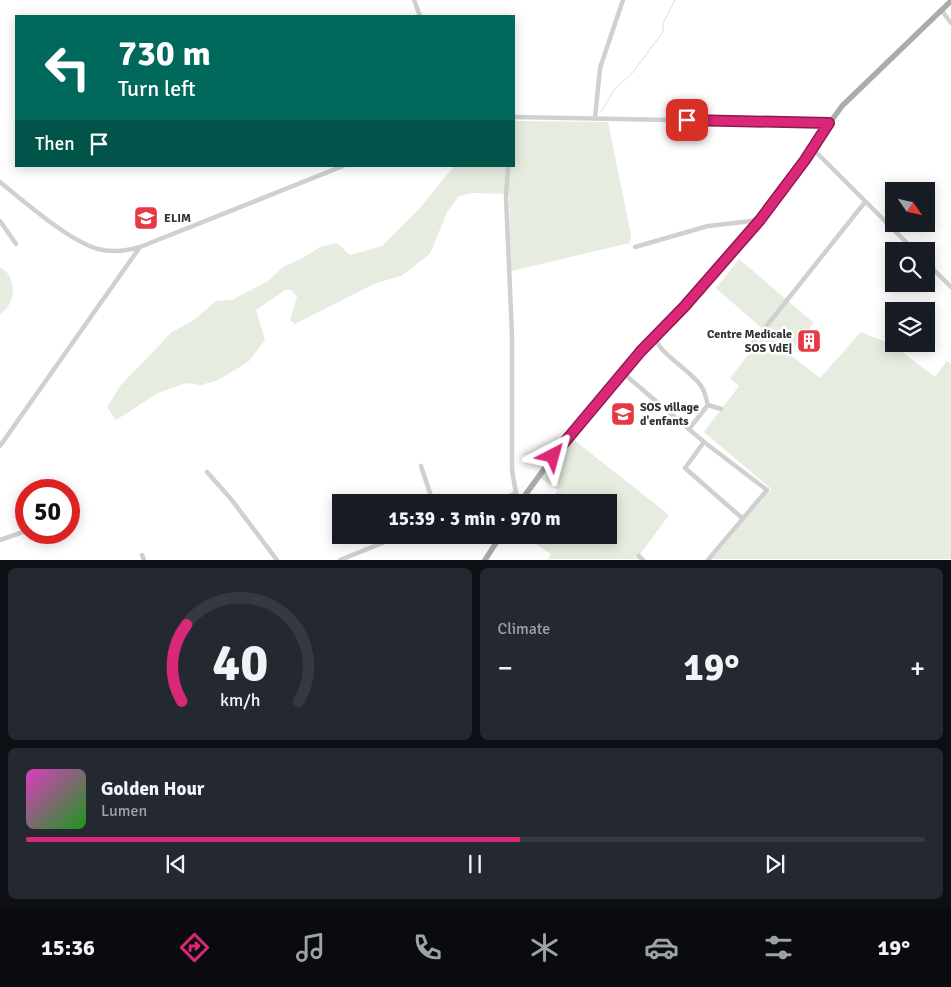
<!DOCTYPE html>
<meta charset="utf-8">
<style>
body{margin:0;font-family:Signika,sans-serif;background:#242831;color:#f1f3f6;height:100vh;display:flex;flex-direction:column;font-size:19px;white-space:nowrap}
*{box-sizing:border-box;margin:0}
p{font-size:16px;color:#9ea1a6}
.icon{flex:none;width:28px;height:28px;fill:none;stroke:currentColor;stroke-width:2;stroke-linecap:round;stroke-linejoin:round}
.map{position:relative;height:560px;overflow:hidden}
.side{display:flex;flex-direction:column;gap:8px;padding:8px;background:#0d0f14;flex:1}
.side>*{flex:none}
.hud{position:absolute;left:15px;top:15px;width:500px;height:152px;border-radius:0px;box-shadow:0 2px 12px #0003;background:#00695c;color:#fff;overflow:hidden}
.needle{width:32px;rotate:124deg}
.controls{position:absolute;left:885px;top:182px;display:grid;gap:10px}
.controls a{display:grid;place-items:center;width:50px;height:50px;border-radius:0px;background:#171b24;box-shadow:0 2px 12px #0003;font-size:25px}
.speed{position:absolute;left:15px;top:479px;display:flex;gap:10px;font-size:25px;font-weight:700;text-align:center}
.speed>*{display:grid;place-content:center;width:65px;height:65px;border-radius:50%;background:#171b24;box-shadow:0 2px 12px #0003;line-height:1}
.speed .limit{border:8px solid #d22;background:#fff;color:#111}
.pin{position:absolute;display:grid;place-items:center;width:42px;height:42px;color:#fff;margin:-21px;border-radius:10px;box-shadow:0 2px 8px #0006}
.me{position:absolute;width:55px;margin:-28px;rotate:39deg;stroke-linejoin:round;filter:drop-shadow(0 0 4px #0008)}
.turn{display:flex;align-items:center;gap:18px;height:105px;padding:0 20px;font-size:22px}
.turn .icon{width:65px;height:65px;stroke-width:2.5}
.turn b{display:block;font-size:35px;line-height:42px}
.then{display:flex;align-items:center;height:48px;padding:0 20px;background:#0003;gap:10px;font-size:19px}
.big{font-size:38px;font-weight:700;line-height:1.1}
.side .tile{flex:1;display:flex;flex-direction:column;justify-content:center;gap:8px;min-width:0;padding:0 18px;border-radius:8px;background:#242831}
.side .dial{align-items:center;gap:0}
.dial svg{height:130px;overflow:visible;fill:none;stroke:#363941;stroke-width:7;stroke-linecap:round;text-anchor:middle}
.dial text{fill:#f1f3f6;stroke:none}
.song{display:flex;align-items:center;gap:15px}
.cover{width:60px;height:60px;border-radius:8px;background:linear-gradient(135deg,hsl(310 70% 55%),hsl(120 70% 35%))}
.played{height:5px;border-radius:2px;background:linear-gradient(90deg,#db2777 55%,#363941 55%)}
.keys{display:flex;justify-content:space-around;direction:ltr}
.heat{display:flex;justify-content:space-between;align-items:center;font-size:28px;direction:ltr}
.side .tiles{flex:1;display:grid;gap:8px;grid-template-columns:1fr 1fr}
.tile:last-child{grid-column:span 2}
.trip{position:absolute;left:332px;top:494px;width:285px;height:50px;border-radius:0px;background:#171b24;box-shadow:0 2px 12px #0003;font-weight:700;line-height:50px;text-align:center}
.tab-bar{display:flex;height:80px;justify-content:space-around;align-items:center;background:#090b0e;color:#9ea1a6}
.tab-bar .icon{width:35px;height:35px}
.tab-bar .selected{color:#db2777}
.tab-bar b{font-size:22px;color:#f1f3f6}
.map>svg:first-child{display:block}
.green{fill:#e6ecdf}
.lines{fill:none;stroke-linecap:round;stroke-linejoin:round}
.stream{stroke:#cfe2ee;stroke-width:1}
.minor{stroke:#d0d0d0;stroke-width:4.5}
.major{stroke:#ababab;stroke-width:5.5}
.route-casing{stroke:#8e194d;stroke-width:12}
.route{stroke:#db2777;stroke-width:9}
.labels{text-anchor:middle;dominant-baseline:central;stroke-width:5;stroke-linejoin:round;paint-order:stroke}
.poi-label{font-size:12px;font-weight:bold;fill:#333;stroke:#fff;text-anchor:start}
</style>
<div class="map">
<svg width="951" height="560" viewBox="0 0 951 560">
<rect width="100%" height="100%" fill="#fff"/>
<g class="green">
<path d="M 514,121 L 608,122 L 631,235 L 630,243 L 511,271 L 509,194 L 472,193 L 459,196 L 447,212 L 430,254 L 401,276 L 376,283 L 295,324 L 290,320 L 297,297 L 291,290 L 285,290 L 256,310 L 265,340 L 248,362 L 218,380 L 201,385 L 186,383 L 158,393 L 116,420 L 107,407 L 120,386 L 172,332 L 194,320 L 216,301 L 232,300 L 268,281 L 283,267 L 303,258 L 320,247 L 337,243 L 350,255 L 382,246 L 420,208 L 454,166 L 514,166 Z"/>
<path d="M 739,259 L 814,323 L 789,354 L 820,378 L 861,332 L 893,345 L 935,377 L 947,361 L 951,364 L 951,559 L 712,559 L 771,489 L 704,432 L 739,386 L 730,378 L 766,332 L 716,288 Z"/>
<path d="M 0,267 C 17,276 17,304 0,314 Z"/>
<path d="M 569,436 L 669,515 L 638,557 L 639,559 L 548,559 L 551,554 L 522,535 L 609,535 L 609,502 L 549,502 L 558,490 L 536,475 Z"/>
</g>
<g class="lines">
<path class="stream" d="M 601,112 L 614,90 L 633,72 L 663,32 L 663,23 L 675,0"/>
<g class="minor">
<path d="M 414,0 L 420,16"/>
<path d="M 942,11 L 951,23"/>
<path d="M 514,117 L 829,123"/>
<path d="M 595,118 L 600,68 L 623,0"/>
<path d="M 813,149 L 915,251"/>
<path d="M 508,166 L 506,197 L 512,335 L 512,470 L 516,493 L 521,500"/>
<path d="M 0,182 C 25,202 69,241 98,249 C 113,253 126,251 140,247 L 343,166"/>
<path d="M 0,221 L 16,244"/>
<path d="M 635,247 L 708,226 L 760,220"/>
<path d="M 926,262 L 951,287"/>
<path d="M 656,337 C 655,351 693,372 701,386 C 705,391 706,399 708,405 L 689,429"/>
<path d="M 749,348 L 865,202"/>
<path d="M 623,373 L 704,442 L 767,490 L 708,560"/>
<path d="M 708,405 L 721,409"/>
<path d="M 704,442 L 685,468 L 742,518"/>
<path d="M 0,446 L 140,247"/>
<path d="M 421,466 L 433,502"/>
<path d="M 207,472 L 231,499 L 277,560"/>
<path d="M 65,490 L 67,488"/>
<path d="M 496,502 L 516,493"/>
<path d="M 0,540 L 26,531"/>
<path d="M 142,555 L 144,560"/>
<path d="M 639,556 L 643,560"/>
<path d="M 340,560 L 402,535"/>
</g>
<g class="major">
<path d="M 520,502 L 564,442 L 603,399 L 633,360 L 684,307 L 760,220 L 842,106 L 951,1"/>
<path d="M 485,560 L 501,535"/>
</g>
</g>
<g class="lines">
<defs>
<path id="route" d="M 553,456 L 641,351 L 684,307 L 760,220 L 805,160 L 829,123 L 687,120"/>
</defs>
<use href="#route" class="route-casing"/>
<use href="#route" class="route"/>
</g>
<defs>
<symbol id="school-square" viewBox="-11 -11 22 22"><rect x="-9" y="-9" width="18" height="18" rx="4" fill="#e63946" stroke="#fff"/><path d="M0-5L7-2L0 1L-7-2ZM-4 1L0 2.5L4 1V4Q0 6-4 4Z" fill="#fff"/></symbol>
<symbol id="building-square" viewBox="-11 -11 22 22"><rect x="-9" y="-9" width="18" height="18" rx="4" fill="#e63946" stroke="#fff"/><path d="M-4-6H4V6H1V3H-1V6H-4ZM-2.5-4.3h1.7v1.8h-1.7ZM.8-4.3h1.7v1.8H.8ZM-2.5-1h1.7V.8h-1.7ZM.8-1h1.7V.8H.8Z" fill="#fff"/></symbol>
</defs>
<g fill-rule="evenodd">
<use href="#school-square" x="132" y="204" width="28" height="28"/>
<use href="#building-square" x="795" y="327" width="28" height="28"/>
<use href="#school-square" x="609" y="400" width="28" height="28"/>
</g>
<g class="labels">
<g class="poi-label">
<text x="164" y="218">ELIM</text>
<text x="792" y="334" text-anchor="end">Centre Medicale<tspan x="792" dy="14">SOS VdE|</tspan></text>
<text x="640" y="407">SOS village<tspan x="640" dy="14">d'enfants</tspan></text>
</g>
</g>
</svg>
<div class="controls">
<a><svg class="needle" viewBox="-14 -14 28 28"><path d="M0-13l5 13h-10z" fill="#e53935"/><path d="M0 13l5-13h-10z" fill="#9ea1a6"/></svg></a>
<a><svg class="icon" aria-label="search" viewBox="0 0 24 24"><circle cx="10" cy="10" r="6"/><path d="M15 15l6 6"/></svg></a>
<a><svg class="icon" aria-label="layers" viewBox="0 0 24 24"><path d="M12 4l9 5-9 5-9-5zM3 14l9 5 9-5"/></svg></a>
</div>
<div class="speed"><div class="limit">50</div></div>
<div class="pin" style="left:687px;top:120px;background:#d93025"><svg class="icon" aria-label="arrive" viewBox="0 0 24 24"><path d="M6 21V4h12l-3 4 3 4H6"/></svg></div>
<svg class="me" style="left:553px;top:456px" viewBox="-20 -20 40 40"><path d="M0-17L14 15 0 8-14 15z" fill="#db2777" stroke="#fff" stroke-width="4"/></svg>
<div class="trip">15:39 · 3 min · 970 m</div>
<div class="hud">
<div class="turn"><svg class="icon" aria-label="left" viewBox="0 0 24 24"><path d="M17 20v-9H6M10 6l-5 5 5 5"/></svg><div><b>730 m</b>Turn left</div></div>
<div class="then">Then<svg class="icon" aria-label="arrive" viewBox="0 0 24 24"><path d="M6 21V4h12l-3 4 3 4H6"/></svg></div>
</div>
</div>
<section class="side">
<div class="tiles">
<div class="tile dial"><svg viewBox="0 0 100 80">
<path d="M14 69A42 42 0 1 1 86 69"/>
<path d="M14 69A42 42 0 0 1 17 22" stroke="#db2777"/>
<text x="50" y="56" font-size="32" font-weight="700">40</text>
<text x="50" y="72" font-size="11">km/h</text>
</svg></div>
<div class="tile"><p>Climate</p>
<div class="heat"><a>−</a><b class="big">19°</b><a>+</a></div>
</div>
<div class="tile">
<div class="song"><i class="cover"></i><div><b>Golden Hour</b><p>Lumen</p></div></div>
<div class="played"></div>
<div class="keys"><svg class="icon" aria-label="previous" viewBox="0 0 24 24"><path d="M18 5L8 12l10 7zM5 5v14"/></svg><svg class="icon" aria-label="pause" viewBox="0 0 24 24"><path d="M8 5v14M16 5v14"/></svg><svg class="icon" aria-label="next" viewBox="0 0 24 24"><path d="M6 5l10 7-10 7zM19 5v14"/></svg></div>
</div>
</div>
</section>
<nav class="tab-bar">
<b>15:36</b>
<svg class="icon selected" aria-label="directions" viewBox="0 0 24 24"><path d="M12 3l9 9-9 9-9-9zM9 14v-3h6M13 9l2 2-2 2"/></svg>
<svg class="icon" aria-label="music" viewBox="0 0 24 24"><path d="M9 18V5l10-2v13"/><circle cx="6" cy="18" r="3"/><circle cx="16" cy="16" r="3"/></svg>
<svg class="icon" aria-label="phone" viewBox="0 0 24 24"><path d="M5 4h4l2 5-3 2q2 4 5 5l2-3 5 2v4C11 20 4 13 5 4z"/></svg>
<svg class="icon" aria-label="climate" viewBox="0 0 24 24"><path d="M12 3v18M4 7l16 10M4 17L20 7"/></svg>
<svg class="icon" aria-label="car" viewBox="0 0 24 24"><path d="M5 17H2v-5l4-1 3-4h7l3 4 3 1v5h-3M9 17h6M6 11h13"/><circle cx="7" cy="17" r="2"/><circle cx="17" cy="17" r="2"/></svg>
<svg class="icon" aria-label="filters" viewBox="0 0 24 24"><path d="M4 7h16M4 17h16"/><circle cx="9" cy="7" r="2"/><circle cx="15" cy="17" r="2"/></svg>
<b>19°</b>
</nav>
